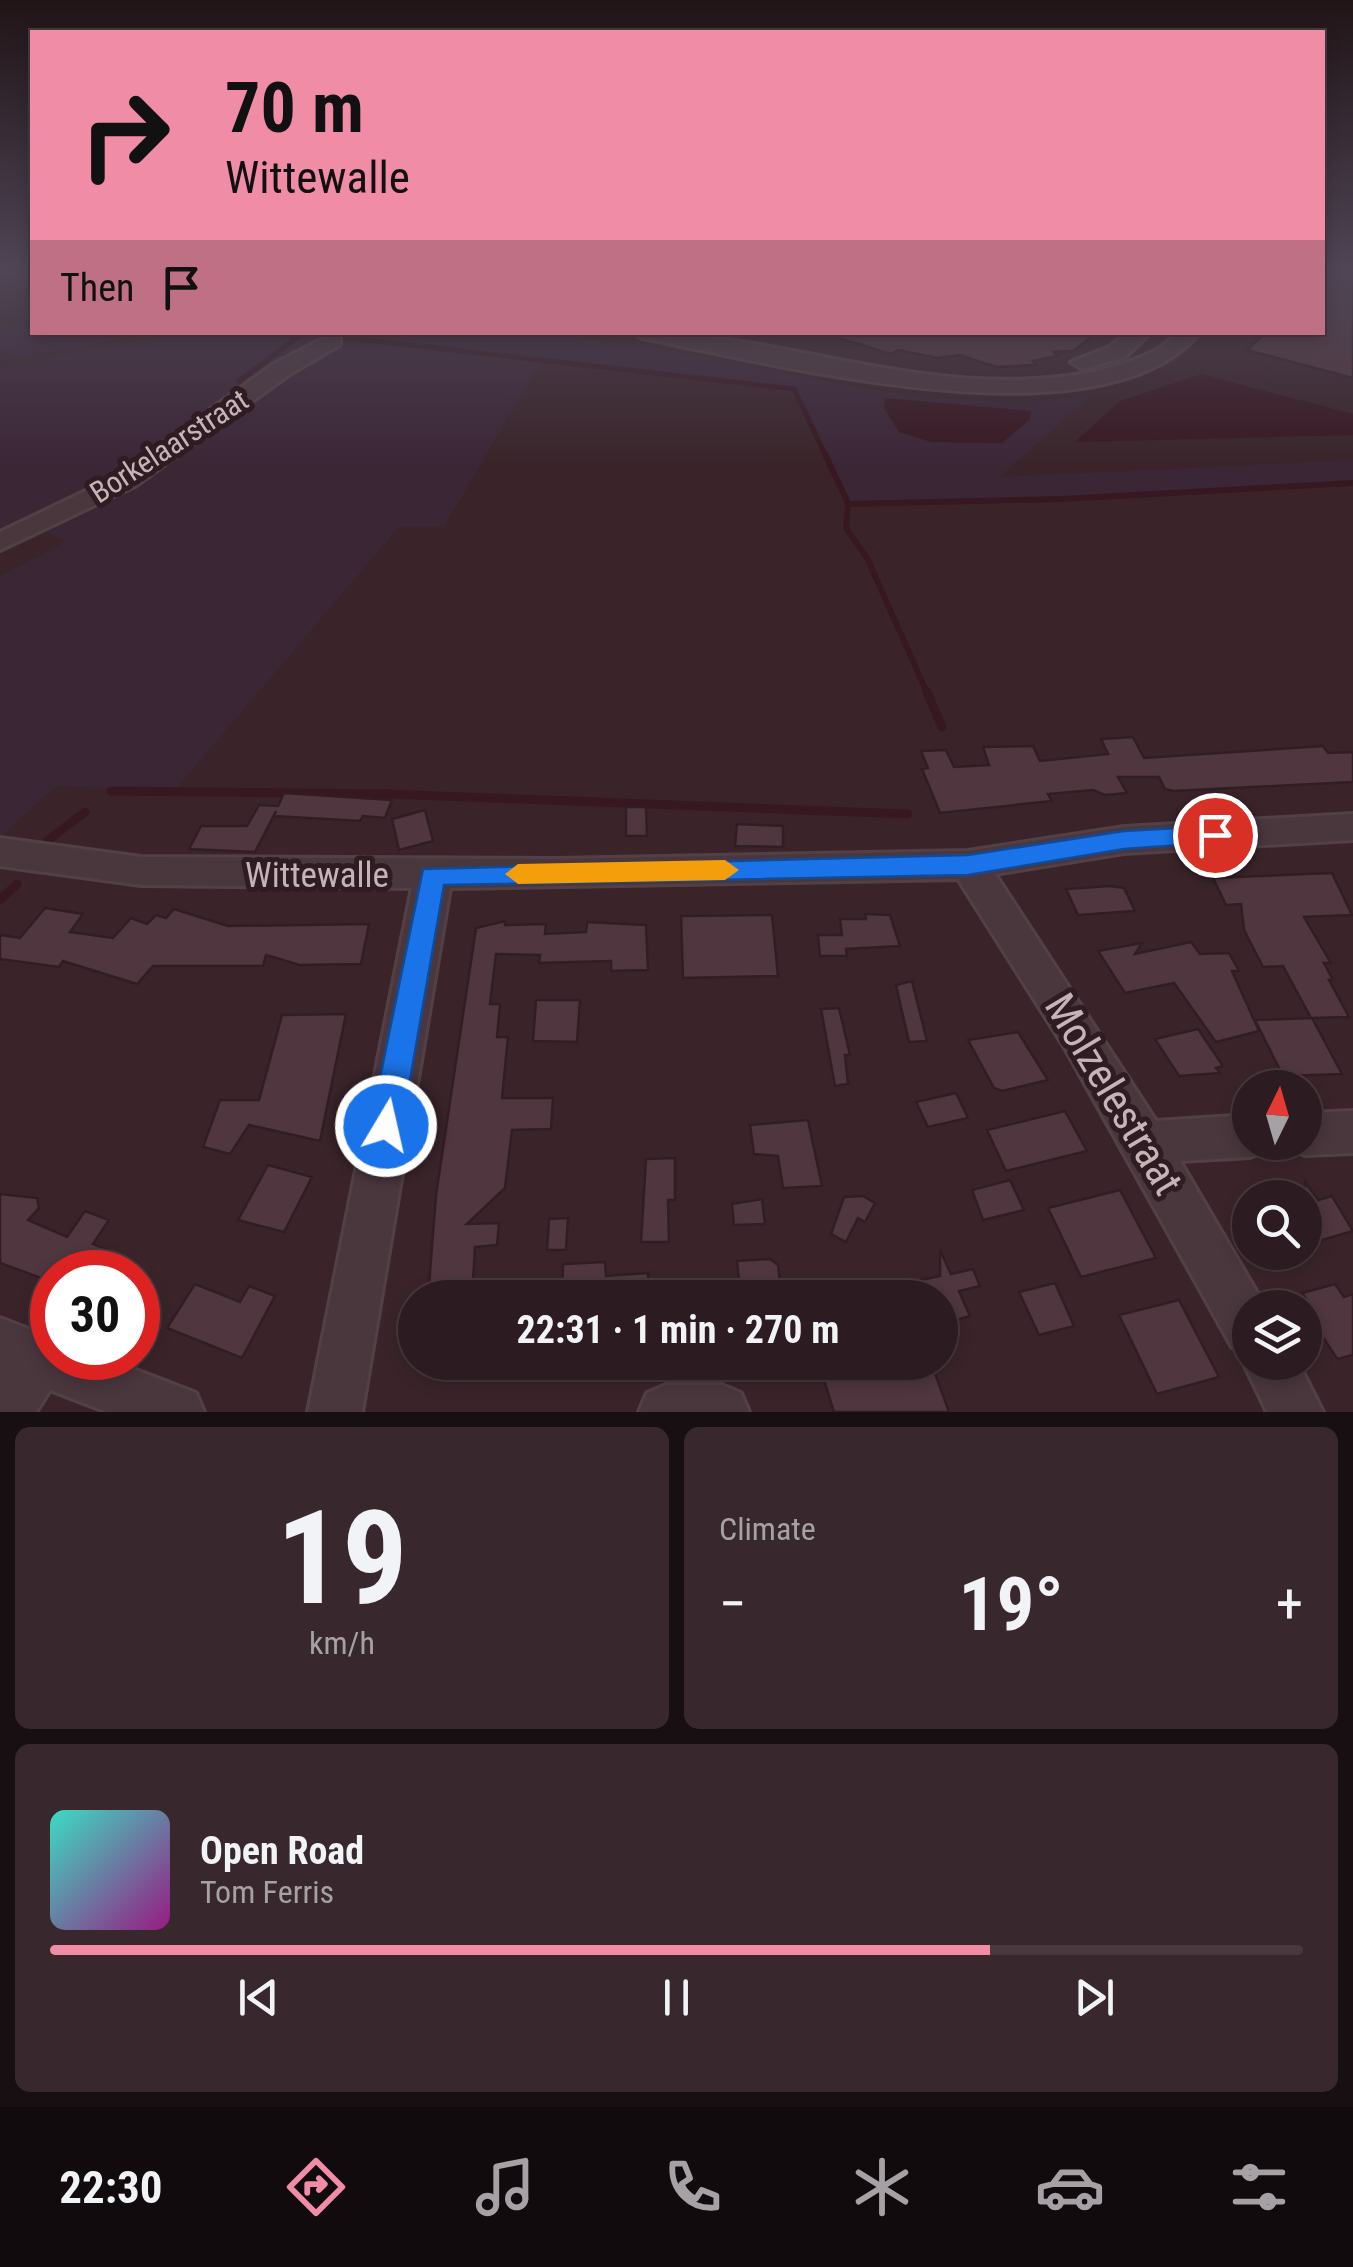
<!DOCTYPE html>
<meta charset="utf-8">
<style>
body{margin:0;font-family:"Roboto Condensed",sans-serif;background:#38282d;color:#f1f3f6;height:100vh;display:flex;flex-direction:column;font-size:38px;white-space:nowrap}
*{box-sizing:border-box;margin:0}
p{font-size:32px;color:#a6a1a5}
.icon{flex:none;width:55px;height:55px;fill:none;stroke:currentColor;stroke-width:2;stroke-linecap:round;stroke-linejoin:round}
.map{position:relative;height:1412px;overflow:hidden}
.panel{display:flex;flex-direction:column;gap:15px;padding:15px;background:#180f12;flex:1}
.panel>*{flex:none}
.hud{position:absolute;left:30px;top:30px;width:1295px;height:305px;border-radius:0px;box-shadow:0 5px 15px #0003,0 0 0 2px #48393e;background:#f18ca7;color:#111;overflow:hidden}
.needle{width:65px;rotate:5deg}
.buttons{position:absolute;left:1232px;top:1070px;display:grid;gap:20px}
.buttons a{display:grid;place-items:center;width:90px;height:90px;border-radius:50%;background:#2c1b20;box-shadow:0 5px 15px #0003,0 0 0 2px #48393e;font-size:50px}
.speed{position:absolute;left:30px;top:1250px;display:flex;gap:20px;font-size:50px;font-weight:700;text-align:center}
.speed>*{display:grid;place-content:center;width:130px;height:130px;border-radius:50%;background:#2c1b20;box-shadow:0 5px 15px #0003,0 0 0 2px #48393e;line-height:1}
.speed .limit{border:15px solid #d22;background:#fff;color:#111}
.pin{position:absolute;display:grid;place-items:center;width:85px;height:85px;color:#fff;margin:-42px;border:5px solid #fff;border-radius:50%;box-shadow:0 2px 10px #0007}
.me{position:absolute;width:110px;margin:-55px;rotate:9deg;stroke-linejoin:round;filter:drop-shadow(0 0 8px #0008)}
.turn{display:flex;align-items:center;gap:35px;height:210px;padding:0 30px;font-size:45px}
.turn .icon{width:130px;height:130px;stroke-width:2.5}
.turn b{display:block;font-size:70px;line-height:85px}
.then{display:flex;align-items:center;height:95px;padding:0 30px;background:#0003;gap:20px;font-size:38px}
.big{font-size:75px;font-weight:700;line-height:1.1}
.panel .tile{flex:1;display:flex;flex-direction:column;justify-content:center;gap:15px;min-width:0;padding:0 35px;border-radius:15px;background:#38282d}
.panel .dial{align-items:center;gap:0}
.dial b{font-size:130px;line-height:1}
.song{display:flex;align-items:center;gap:30px}
.cover{width:120px;height:120px;border-radius:15px;background:linear-gradient(135deg,hsl(170 70% 55%),hsl(310 70% 35%))}
.played{height:10px;border-radius:5px;background:linear-gradient(90deg,#f18ca7 75%,#48393e 75%)}
.keys{display:flex;justify-content:space-around;direction:ltr}
.heat{display:flex;justify-content:space-between;align-items:center;font-size:55px;direction:ltr}
.panel .tiles{flex:1;display:grid;gap:15px;grid-template-columns:1fr 1fr}
.tile:last-child{grid-column:span 2}
.trip{position:absolute;left:398px;top:1280px;width:560px;height:100px;border-radius:50px;background:#2c1b20;box-shadow:0 5px 15px #0003,0 0 0 2px #48393e;font-weight:700;line-height:100px;text-align:center}
.dock{display:flex;height:160px;justify-content:space-around;align-items:center;background:#120b0d;color:#a6a1a5}
.dock .icon{width:70px;height:70px}
.dock .on{color:#f18ca7}
.dock b{font-size:45px;color:#f1f3f6}
.map>svg:first-child{display:block}
.green{fill:#3b2636;fill-rule:evenodd}
.water{fill:#371821}
.lines{fill:none;stroke-linecap:round;stroke-linejoin:round}
.stream-far2{stroke:#371821;stroke-width:5}
.stream-far1{stroke:#371821;stroke-width:6}
.stream{stroke:#371821;stroke-width:9}
.building{fill:#50363e;stroke:#311e24;stroke-width:2.5}
.minor-casing{stroke:#534046;stroke-width:6}
.minor{fill:#4a373d;fill-rule:evenodd}
.route{fill:#1a73e8;stroke:#114b97;stroke-width:2.5}
.slow{fill:#f59e0b}
.labels{text-anchor:middle;dominant-baseline:central;stroke-width:10;stroke-linejoin:round;paint-order:stroke}
.far-street-label{font-size:30px;fill:#c6b3b8;stroke:#2f1c22}
.street-label{font-size:35px;fill:#c6b3b8;stroke:#2f1c22}
.near-street-label{font-size:42px;fill:#c6b3b8;stroke:#2f1c22}
</style>
<div class="map">
<svg width="1353" height="1412" viewBox="0 0 1353 1412">
<rect width="100%" height="100%" fill="#3a242a"/>
<g class="green">
<path d="M 32,323 L 32,332 L 152,333 L 0,362 L 0,326 Z"/>
<path d="M 317,332 L 326,336 L 270,370 L 117,481 L 0,535 L 0,367 L 178,333 Z"/>
<path d="M 377,333 C 458,333 538,331 619,343 C 771,364 940,421 1093,395 L 999,477 L 1353,460 L 1353,483 L 1062,499 L 848,504 L 794,389 L 542,360 L 444,527 L 399,527 L 174,791 L 56,786 L 0,837 L 0,576 L 66,542 L 40,528 L 135,485 L 333,349 ZM 886,399 L 1031,412 L 1029,419 L 1002,442 Z"/>
</g>
<g class="water">
<path d="M 1201,374 L 1353,414 L 1353,435 L 1075,442 L 1120,401 Z"/>
<path d="M 885,398 L 1031,411 L 1030,419 L 1002,443 L 931,442 L 899,432 L 884,408 Z"/>
</g>
<g class="lines">
<g class="stream-far2">
<path d="M 341,337 L 794,389 L 825,454"/>
<path d="M 239,381 L 303,333"/>
</g>
<g class="stream-far1">
<path d="M 824,452 L 848,503 L 846,528 L 867,558 L 928,695"/>
<path d="M 848,504 L 1062,499 L 1353,483"/>
</g>
<g class="stream">
<path d="M 927,692 L 942,727"/>
<path d="M 111,791 L 388,794 L 908,814"/>
<path d="M 47,841 L 85,812"/>
<path d="M 0,900 L 17,884"/>
</g>
</g>
<g class="building">
<path d="M 1337,268 L 1353,268 L 1353,378 L 1247,350 L 1266,332 L 1322,332 L 1322,282 Z"/>
<path d="M 836,332 L 1098,332 L 1073,351 L 1054,352 L 1057,356 L 1033,361 L 1036,365 L 996,367 L 960,355 L 938,358 L 898,350 L 891,354 L 836,337 Z"/>
<path d="M 1133,737 L 1144,758 L 1323,746 L 1328,753 L 1353,752 L 1353,782 L 1174,791 L 1165,789 L 1159,777 L 1118,777 L 1127,793 L 1105,795 L 1093,790 L 1048,794 L 1052,801 L 940,813 L 922,769 L 928,768 L 921,751 L 946,750 L 954,767 L 989,765 L 983,747 L 1033,746 L 1040,761 L 1108,754 L 1101,739 Z"/>
<path d="M 284,793 L 392,800 L 385,818 L 363,816 L 360,821 L 274,816 L 276,811 L 255,852 L 189,849 L 201,826 L 247,826 L 259,805 L 278,806 Z"/>
<path d="M 626,807 L 646,807 L 647,836 L 626,836 Z"/>
<path d="M 425,810 L 433,841 L 399,850 L 392,819 Z"/>
<path d="M 737,824 L 783,826 L 783,847 L 735,846 Z"/>
<path d="M 1332,873 L 1352,915 L 1304,917 L 1331,963 L 1324,963 L 1333,980 L 1329,980 L 1349,1017 L 1312,1018 L 1342,1074 L 1283,1076 L 1255,1020 L 1311,1018 L 1283,966 L 1263,967 L 1244,930 L 1241,904 L 1226,905 L 1213,878 Z"/>
<path d="M 1110,886 L 1124,888 L 1135,911 L 1078,915 L 1066,889 Z"/>
<path d="M 45,908 L 83,914 L 70,932 L 113,938 L 131,918 L 147,924 L 156,915 L 166,918 L 174,909 L 228,926 L 369,924 L 361,964 L 300,965 L 266,955 L 263,966 L 153,966 L 137,984 L 63,961 L 59,967 L 0,959 L 0,935 L 20,938 Z"/>
<path d="M 865,914 L 890,915 L 900,946 L 846,949 L 847,956 L 820,956 L 818,935 L 842,935 L 840,919 L 866,919 Z"/>
<path d="M 772,915 L 778,976 L 683,978 L 681,916 Z"/>
<path d="M 505,921 L 505,925 L 546,924 L 545,934 L 586,932 L 587,922 L 646,925 L 648,970 L 611,971 L 611,961 L 539,963 L 540,955 L 496,954 L 490,1004 L 500,1004 L 497,1037 L 508,1037 L 502,1098 L 553,1098 L 551,1129 L 512,1130 L 505,1188 L 467,1224 L 499,1223 L 497,1245 L 475,1247 L 472,1298 L 428,1298 L 436,1195 L 476,928 Z"/>
<path d="M 1191,942 L 1200,954 L 1229,953 L 1239,971 L 1232,971 L 1259,1031 L 1216,1042 L 1174,983 L 1125,993 L 1098,951 L 1142,943 L 1135,954 Z"/>
<path d="M 912,981 L 927,1041 L 909,1042 L 896,985 Z"/>
<path d="M 536,1000 L 580,1000 L 577,1042 L 533,1041 Z"/>
<path d="M 839,1008 L 850,1055 L 845,1055 L 848,1084 L 835,1086 L 821,1009 Z"/>
<path d="M 346,1014 L 320,1141 L 249,1125 L 230,1154 L 203,1147 L 220,1100 L 259,1100 L 282,1015 Z"/>
<path d="M 1198,1029 L 1223,1066 L 1216,1068 L 1220,1073 L 1179,1076 L 1155,1039 Z"/>
<path d="M 1018,1032 L 1048,1080 L 1002,1091 L 994,1088 L 968,1040 Z"/>
<path d="M 956,1093 L 968,1118 L 928,1127 L 916,1102 Z"/>
<path d="M 1065,1111 L 1087,1151 L 1006,1171 L 987,1130 Z"/>
<path d="M 808,1120 L 822,1186 L 783,1188 L 778,1156 L 754,1154 L 750,1125 Z"/>
<path d="M 675,1158 L 675,1200 L 668,1200 L 669,1242 L 641,1242 L 646,1159 Z"/>
<path d="M 268,1165 L 312,1177 L 284,1232 L 238,1220 Z"/>
<path d="M 1010,1180 L 1024,1210 L 983,1220 L 972,1190 Z"/>
<path d="M 1305,1182 L 1318,1200 L 1332,1196 L 1353,1231 L 1305,1245 Z"/>
<path d="M 1120,1190 L 1156,1258 L 1081,1277 L 1048,1208 Z"/>
<path d="M 0,1194 L 37,1198 L 39,1208 L 28,1220 L 67,1237 L 85,1211 L 109,1220 L 93,1244 L 121,1255 L 109,1272 L 52,1272 L 52,1282 L 0,1263 Z"/>
<path d="M 863,1196 L 875,1203 L 865,1222 L 858,1218 L 846,1242 L 831,1234 L 844,1197 Z"/>
<path d="M 762,1199 L 765,1224 L 734,1225 L 732,1204 Z"/>
<path d="M 568,1218 L 566,1250 L 547,1250 L 549,1219 Z"/>
<path d="M 940,1250 L 951,1274 L 973,1269 L 980,1286 L 959,1291 L 970,1316 L 940,1325 L 940,1298 L 874,1298 L 873,1290 L 940,1276 Z"/>
<path d="M 770,1259 L 778,1265 L 782,1298 L 741,1298 L 737,1261 Z"/>
<path d="M 605,1262 L 606,1276 L 648,1273 L 649,1298 L 562,1298 L 563,1264 Z"/>
<path d="M 1055,1283 L 1074,1326 L 1039,1335 L 1019,1292 Z"/>
<path d="M 195,1284 L 240,1302 L 249,1286 L 275,1296 L 242,1358 L 167,1328 Z"/>
<path d="M 1335,1284 L 1344,1297 L 1353,1294 L 1353,1355 L 1337,1359 L 1307,1312 L 1314,1311 L 1302,1293 Z"/>
<path d="M 1179,1300 L 1219,1377 L 1157,1394 L 1119,1315 Z"/>
<path d="M 832,1362 L 931,1362 L 949,1412 L 834,1412 L 824,1380 L 837,1378 Z"/>
</g>
<g class="lines">
<defs>
<g id="minor">
<path d="M 632,332 C 767,332 897,387 1034,379 C 1072,377 1112,370 1146,355 C 1173,344 1166,332 1200,332 C 1103,451 772,363 642,338 Z"/>
<path d="M 1128,332 L 1151,332 L 1125,357 L 1082,369 L 1071,362 L 1109,347 Z"/>
<path d="M 332,334 L 340,335 L 340,345 L 290,374 L 135,486 L 0,550 L 0,532 L 117,476 L 274,364 Z"/>
<path d="M 1353,814 L 1353,840 L 1124,853 L 995,874 L 1156,1121 L 1250,1115 L 1250,1142 L 1270,1142 L 1266,1151 L 1250,1157 L 1180,1161 L 1266,1308 L 1250,1308 L 1250,1362 L 1298,1362 L 1323,1412 L 1267,1412 L 1243,1362 L 1246,1353 L 1232,1347 L 1065,1048 L 958,879 L 450,888 L 362,1412 L 308,1412 L 412,888 L 141,885 L 0,866 L 0,838 L 141,857 L 557,859 L 968,851 L 1124,827 Z"/>
<path d="M 1353,1111 L 1353,1153 L 1305,1155 L 1289,1149 L 1286,1142 L 1305,1142 L 1305,1113 Z"/>
<path d="M 0,1318 L 52,1338 L 52,1358 L 105,1358 L 196,1393 L 204,1412 L 107,1412 L 50,1390 L 36,1412 L 0,1412 Z"/>
<path d="M 666,1385 L 722,1385 L 741,1393 L 749,1412 L 639,1412 L 647,1393 Z"/>
</g>
</defs>
<use href="#minor" class="minor-casing"/>
<use href="#minor" class="minor"/>
</g>
<linearGradient id="sky" x2="0" y2="1"><stop stop-color="#201417"/><stop offset="0.58" stop-color="#4f4555"/><stop offset="1" stop-color="#4f4555" stop-opacity="0"/></linearGradient>
<rect width="1353" height="466" fill="url(#sky)"/>
<path class="route" d="M 1215,826 L 1228,835 L 1224,842 L 1124,849 L 968,875 L 444,885 L 402,1126 L 397,1136 L 386,1140 L 375,1136 L 370,1126 L 423,869 L 968,855 L 1124,831 Z"/>
<path class="slow" d="M 725,860 L 739,870 L 725,880 L 518,884 L 505,874 L 518,864 Z"/>
<g class="labels">
<g class="far-street-label">
<text transform="translate(169 446) rotate(-33)">Borkelaarstraat</text>
</g>
<g class="street-label">
<text x="317" y="875">Wittewalle</text>
</g>
<g class="near-street-label">
<text transform="translate(1114 1094) rotate(59)">Molzelestraat</text>
</g>
</g>
</svg>
<div class="buttons">
<a><svg class="needle" viewBox="-14 -14 28 28"><path d="M0-13l5 13h-10z" fill="#e53935"/><path d="M0 13l5-13h-10z" fill="#a6a1a5"/></svg></a>
<a><svg class="icon" aria-label="search" viewBox="0 0 24 24"><circle cx="10" cy="10" r="6"/><path d="M15 15l6 6"/></svg></a>
<a><svg class="icon" aria-label="layers" viewBox="0 0 24 24"><path d="M12 4l9 5-9 5-9-5zM3 14l9 5 9-5"/></svg></a>
</div>
<div class="speed"><div class="limit">30</div></div>
<div class="pin" style="left:1215px;top:835px;background:#d93025"><svg class="icon" aria-label="arrive" viewBox="0 0 24 24"><path d="M6 21V4h12l-3 4 3 4H6"/></svg></div>
<svg class="me" style="left:386px;top:1126px" viewBox="-20 -20 40 40"><circle r="17" fill="#1a73e8" stroke="#fff" stroke-width="3"/><path d="M0-11L8 9 0 5-8 9z" fill="#fff"/></svg>
<div class="trip">22:31 · 1 min · 270 m</div>
<div class="hud">
<div class="turn"><svg class="icon" aria-label="right" viewBox="0 0 24 24"><path d="M7 20v-9h11M14 6l5 5-5 5"/></svg><div><b>70 m</b>Wittewalle</div></div>
<div class="then">Then<svg class="icon" aria-label="arrive" viewBox="0 0 24 24"><path d="M6 21V4h12l-3 4 3 4H6"/></svg></div>
</div>
</div>
<section class="panel">
<div class="tiles">
<div class="tile dial"><b>19</b><p>km/h</p></div>
<div class="tile"><p>Climate</p>
<div class="heat"><a>−</a><b class="big">19°</b><a>+</a></div>
</div>
<div class="tile">
<div class="song"><i class="cover"></i><div><b>Open Road</b><p>Tom Ferris</p></div></div>
<div class="played"></div>
<div class="keys"><svg class="icon" aria-label="previous" viewBox="0 0 24 24"><path d="M18 5L8 12l10 7zM5 5v14"/></svg><svg class="icon" aria-label="pause" viewBox="0 0 24 24"><path d="M8 5v14M16 5v14"/></svg><svg class="icon" aria-label="next" viewBox="0 0 24 24"><path d="M6 5l10 7-10 7zM19 5v14"/></svg></div>
</div>
</div>
</section>
<nav class="dock">
<b>22:30</b>
<svg class="icon on" aria-label="directions" viewBox="0 0 24 24"><path d="M12 3l9 9-9 9-9-9zM9 14v-3h6M13 9l2 2-2 2"/></svg>
<svg class="icon" aria-label="music" viewBox="0 0 24 24"><path d="M9 18V5l10-2v13"/><circle cx="6" cy="18" r="3"/><circle cx="16" cy="16" r="3"/></svg>
<svg class="icon" aria-label="phone" viewBox="0 0 24 24"><path d="M5 4h4l2 5-3 2q2 4 5 5l2-3 5 2v4C11 20 4 13 5 4z"/></svg>
<svg class="icon" aria-label="climate" viewBox="0 0 24 24"><path d="M12 3v18M4 7l16 10M4 17L20 7"/></svg>
<svg class="icon" aria-label="car" viewBox="0 0 24 24"><path d="M5 17H2v-5l4-1 3-4h7l3 4 3 1v5h-3M9 17h6M6 11h13"/><circle cx="7" cy="17" r="2"/><circle cx="17" cy="17" r="2"/></svg>
<svg class="icon" aria-label="filters" viewBox="0 0 24 24"><path d="M4 7h16M4 17h16"/><circle cx="9" cy="7" r="2"/><circle cx="15" cy="17" r="2"/></svg>
</nav>
